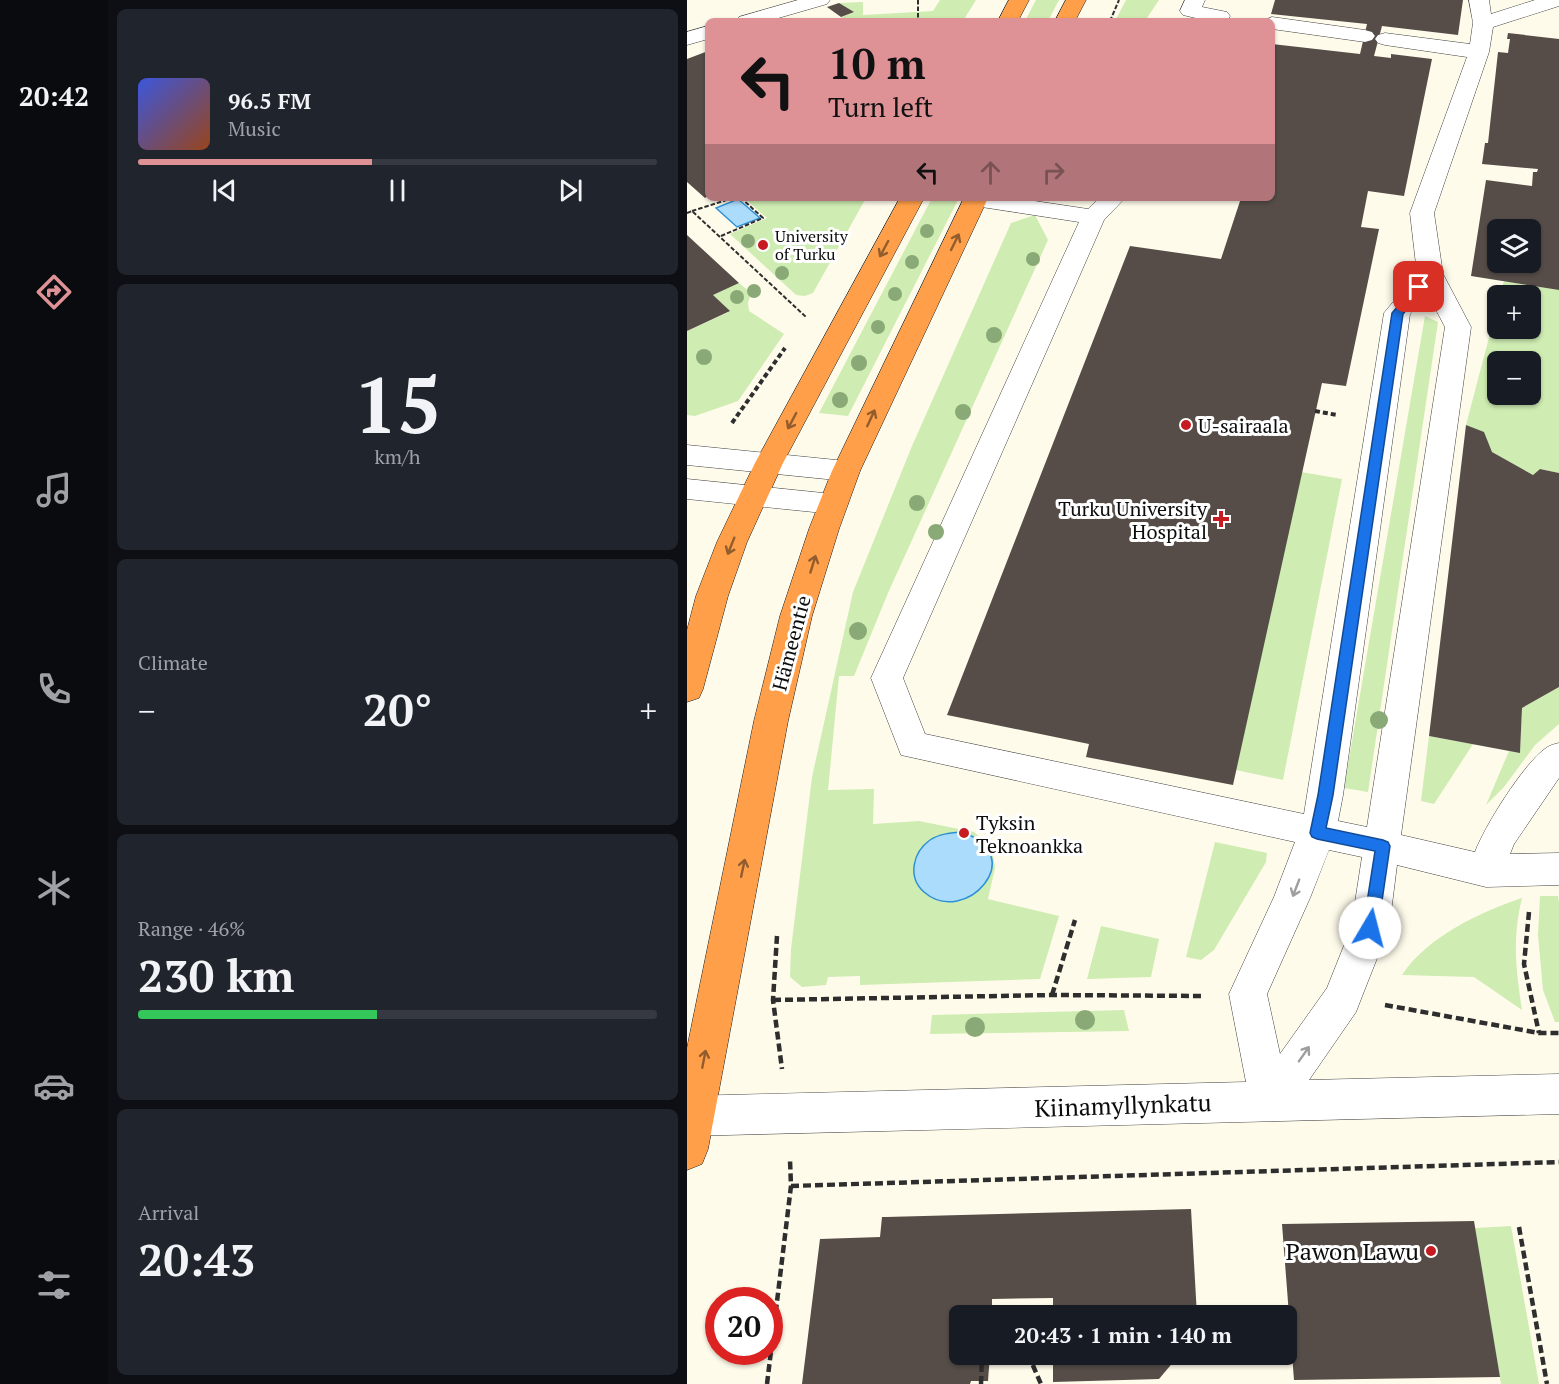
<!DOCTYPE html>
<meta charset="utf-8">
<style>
body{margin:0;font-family:"PT Serif",serif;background:#20242c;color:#f1f3f6;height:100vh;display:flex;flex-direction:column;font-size:22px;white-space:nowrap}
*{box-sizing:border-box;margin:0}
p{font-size:20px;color:#9ea1a6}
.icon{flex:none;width:33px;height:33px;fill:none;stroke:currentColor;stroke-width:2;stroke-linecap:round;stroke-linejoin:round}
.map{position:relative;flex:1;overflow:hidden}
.drawer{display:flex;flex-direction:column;gap:9px;padding:9px;background:#0d0f14;width:579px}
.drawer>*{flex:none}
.hud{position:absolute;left:18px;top:18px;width:570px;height:183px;border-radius:9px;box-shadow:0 2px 4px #0004;background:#de9296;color:#111;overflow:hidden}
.tools{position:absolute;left:800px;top:219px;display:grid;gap:12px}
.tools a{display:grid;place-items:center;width:54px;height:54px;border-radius:9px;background:#171b24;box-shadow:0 2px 4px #0004;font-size:30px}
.speed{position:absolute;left:18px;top:1287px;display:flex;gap:12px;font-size:30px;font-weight:700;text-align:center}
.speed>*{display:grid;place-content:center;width:78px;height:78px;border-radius:50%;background:#171b24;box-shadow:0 2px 4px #0004;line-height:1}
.speed .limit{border:9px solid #d22;background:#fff;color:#111}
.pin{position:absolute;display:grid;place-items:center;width:51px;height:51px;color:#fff;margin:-26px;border-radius:12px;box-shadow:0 3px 9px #0006}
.me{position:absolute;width:66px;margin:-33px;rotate:8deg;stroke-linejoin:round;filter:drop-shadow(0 0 4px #0008)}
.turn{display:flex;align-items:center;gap:21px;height:126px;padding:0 24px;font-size:27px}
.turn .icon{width:78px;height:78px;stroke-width:2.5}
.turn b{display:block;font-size:42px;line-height:51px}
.lanes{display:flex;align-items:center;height:57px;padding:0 24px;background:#0003;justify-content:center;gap:30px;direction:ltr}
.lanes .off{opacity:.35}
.big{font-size:45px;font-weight:700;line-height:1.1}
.drawer .card{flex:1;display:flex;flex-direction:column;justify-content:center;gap:9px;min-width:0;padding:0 21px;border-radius:9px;background:#20242c}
.drawer .dial{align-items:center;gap:0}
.dial b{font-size:78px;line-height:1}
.song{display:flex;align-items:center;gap:18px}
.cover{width:72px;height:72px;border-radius:9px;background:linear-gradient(135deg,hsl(230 70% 55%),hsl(20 70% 35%))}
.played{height:6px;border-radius:3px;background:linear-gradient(90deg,#de9296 45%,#363941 45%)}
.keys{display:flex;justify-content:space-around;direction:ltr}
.heat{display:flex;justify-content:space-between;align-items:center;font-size:33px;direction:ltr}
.charge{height:9px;border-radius:4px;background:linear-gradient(90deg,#34c759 46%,#363941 0)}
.trip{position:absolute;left:262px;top:1305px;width:348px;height:60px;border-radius:9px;background:#171b24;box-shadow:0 2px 4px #0004;font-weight:700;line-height:60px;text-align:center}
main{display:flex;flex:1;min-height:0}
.dock{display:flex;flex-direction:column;width:108px;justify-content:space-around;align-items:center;background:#090b0e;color:#9ea1a6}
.dock .icon{width:42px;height:42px}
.dock .on{color:#de9296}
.dock b{font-size:27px;color:#f1f3f6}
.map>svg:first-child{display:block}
.green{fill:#cfecb2;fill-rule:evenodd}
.water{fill:#acdcfb;stroke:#2e91d7;stroke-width:1.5}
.building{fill:#564d48;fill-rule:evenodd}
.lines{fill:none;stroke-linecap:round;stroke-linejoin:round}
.minor-casing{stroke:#3f3f3f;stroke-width:1}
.highway-casing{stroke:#1d1d1d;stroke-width:1}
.path-far2{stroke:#2e2e2e;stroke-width:2;stroke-dasharray:4.5 2;stroke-linecap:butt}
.path-far1{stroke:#2e2e2e;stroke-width:4;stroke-dasharray:5 3;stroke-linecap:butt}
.path{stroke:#2e2e2e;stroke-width:4.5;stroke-dasharray:8 4;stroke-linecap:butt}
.minor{fill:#fff;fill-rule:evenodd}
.highway{fill:#ff9f49;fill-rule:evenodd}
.tree{fill:#89aa77}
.oneway{stroke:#925d2e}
.oneway2{stroke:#9e9e9e}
.route{fill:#1a73e8;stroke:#114b97;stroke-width:1.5}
.poi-dot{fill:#c61b20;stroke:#fff;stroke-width:2}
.labels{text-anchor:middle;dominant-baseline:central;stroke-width:6;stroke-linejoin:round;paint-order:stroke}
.far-poi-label{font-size:16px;fill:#0c0c0c;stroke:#fff;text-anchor:start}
.poi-label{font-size:20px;fill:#0c0c0c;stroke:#fff;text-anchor:start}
.street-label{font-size:20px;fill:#0c0c0c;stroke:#fff}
.near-street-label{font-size:24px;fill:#0c0c0c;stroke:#fff}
.near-poi-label{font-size:24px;fill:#0c0c0c;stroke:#fff;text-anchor:end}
</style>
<main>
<nav class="dock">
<b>20:42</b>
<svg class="icon on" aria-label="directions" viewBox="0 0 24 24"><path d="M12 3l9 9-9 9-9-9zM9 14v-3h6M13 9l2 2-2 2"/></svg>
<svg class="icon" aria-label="music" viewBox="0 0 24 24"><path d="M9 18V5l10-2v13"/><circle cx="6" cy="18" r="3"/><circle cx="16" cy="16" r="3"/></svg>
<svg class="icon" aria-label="phone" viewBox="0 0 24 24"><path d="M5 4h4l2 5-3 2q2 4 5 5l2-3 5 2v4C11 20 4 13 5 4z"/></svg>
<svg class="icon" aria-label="climate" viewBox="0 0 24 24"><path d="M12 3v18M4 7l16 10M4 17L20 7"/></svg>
<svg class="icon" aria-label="car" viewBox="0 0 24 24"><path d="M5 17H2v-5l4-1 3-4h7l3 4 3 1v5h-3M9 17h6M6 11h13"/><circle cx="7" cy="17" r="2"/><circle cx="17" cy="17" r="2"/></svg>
<svg class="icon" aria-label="filters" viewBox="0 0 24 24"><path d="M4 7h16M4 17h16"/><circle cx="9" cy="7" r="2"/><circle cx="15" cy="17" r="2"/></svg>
</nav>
<section class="drawer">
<div class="card">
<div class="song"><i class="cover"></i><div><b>96.5 FM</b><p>Music</p></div></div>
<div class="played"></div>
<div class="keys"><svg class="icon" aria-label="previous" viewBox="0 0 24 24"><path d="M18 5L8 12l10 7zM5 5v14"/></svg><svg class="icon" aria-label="pause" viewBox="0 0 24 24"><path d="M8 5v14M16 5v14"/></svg><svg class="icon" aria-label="next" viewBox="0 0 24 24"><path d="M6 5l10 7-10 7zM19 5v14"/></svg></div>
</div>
<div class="card dial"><b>15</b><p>km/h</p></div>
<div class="card"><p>Climate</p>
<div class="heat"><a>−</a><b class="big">20°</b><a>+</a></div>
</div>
<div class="card"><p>Range · 46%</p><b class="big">230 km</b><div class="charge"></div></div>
<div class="card"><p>Arrival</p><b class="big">20:43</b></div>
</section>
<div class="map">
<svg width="872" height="1384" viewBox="0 0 872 1384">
<rect width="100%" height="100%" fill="#fffbeb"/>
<g class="green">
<path d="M 253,0 L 289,0 L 276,21 L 156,21 L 151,19 L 166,12 L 152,3 L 176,2 L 176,15 L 246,11 Z"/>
<path d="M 349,0 L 372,0 L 361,21 L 338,21 Z"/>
<path d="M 439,0 L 472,0 L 458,21 L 428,21 Z"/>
<path d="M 57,198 L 179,198 L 126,293 L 118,296 L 109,295 L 43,234 L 80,218 Z"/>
<path d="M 245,198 L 272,198 L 161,416 L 132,413 Z"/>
<path d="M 348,215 L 361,240 L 201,593 L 167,676 L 152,676 L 141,790 L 187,789 L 186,824 L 232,821 L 287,832 L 305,848 L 308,868 L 301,899 L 372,916 L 353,979 L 173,985 L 173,976 L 141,977 L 139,985 L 115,987 L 103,977 L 104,949 L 125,777 L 166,592 L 225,446 L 324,223 Z"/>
<path d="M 817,281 L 872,290 L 872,473 L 853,469 L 846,475 L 805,452 L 797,433 L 779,425 L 810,307 L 810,328 L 843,328 L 843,296 L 813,295 ZM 810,362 L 843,362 L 843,394 L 810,394 Z"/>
<path d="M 52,283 L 64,293 L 61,303 L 62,311 L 97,334 L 51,401 L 8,416 L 0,415 L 0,331 L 42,312 L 26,295 Z"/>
<path d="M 738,316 L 751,322 L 681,792 L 657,788 Z"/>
<path d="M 614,472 L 655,479 L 596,780 L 549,770 Z"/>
<path d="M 872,687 L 872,724 L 848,745 L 817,787 L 799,805 L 822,751 L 833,752 L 835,708 Z"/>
<path d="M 742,736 L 786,744 L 747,804 L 734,801 Z"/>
<path d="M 528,842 L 580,853 L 579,862 L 527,950 L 514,960 L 499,957 Z"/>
<path d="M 853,896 L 871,896 L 872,903 L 872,1022 L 868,1022 L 856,990 L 851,935 Z"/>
<path d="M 835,898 C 825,939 829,968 835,1010 L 787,977 L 715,975 C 740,937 793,912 835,898 Z"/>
<path d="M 414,926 L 472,939 L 464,977 L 400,979 Z"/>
<path d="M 437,1010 L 442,1031 L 243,1034 L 245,1015 Z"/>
<path d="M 824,1226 L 852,1384 L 814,1384 L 788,1228 Z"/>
</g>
<g class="water">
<path d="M 51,199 L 73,218 L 50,227 L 29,208 Z"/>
<path d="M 274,832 C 345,854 278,928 237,892 C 220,877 226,852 243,840 C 252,834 263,833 274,832 Z"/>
</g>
<g class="building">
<path d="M 588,0 L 776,0 L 771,35 L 695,26 L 687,56 L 704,58 L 704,54 L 745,59 L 717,196 L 681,191 L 674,227 L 692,229 L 659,386 L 635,383 L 546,785 L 399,757 L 402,744 L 260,715 L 443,246 L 534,259 L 554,198 L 585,198 L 585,44 L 673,54 L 680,24 L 584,14 Z"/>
<path d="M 152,3 L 167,12 L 154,17 L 140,7 Z"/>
<path d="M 821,33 L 872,39 L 872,290 L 784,276 L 799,180 L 845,186 L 846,172 L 850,172 L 851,169 L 795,164 L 798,143 L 801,143 L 811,52 L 821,53 L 823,39 L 820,39 ZM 810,230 L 843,230 L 843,262 L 810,262 Z"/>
<path d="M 21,51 L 21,196 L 18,198 L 0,182 L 0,59 Z"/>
<path d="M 0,235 L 52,283 L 26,295 L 43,311 L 0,331 Z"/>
<path d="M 779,425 L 797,432 L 805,452 L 846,475 L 853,469 L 872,473 L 872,687 L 835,708 L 833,753 L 742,736 Z"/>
<path d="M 504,1209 L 510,1316 L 366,1316 L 366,1298 L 305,1299 L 305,1316 L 273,1316 L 273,1354 L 303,1354 L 301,1381 L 284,1381 L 283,1384 L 115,1384 L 133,1239 L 193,1237 L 195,1217 L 199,1217 Z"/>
<path d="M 787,1221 L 813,1377 L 607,1380 L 595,1224 Z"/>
<path d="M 366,1354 L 493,1354 L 472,1379 L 366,1382 Z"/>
</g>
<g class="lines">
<defs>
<g id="minor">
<path d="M 111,0 L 143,0 L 140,4 L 81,21 L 49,21 L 52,17 Z"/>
<path d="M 498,0 L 518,0 L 515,7 L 540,12 L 543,16 L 541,21 L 521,21 L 496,15 L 493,11 Z"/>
<path d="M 782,0 L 802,0 L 804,14 L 848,0 L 872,0 L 872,6 L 806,27 L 802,52 L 747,213 L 756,274 L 784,327 L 714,835 L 788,852 C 797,827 837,763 859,748 C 863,745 868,744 872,743 L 872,778 L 827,844 L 823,854 L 872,853 L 872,885 L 799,887 L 710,865 L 702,928 L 674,999 L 669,1012 L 622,1080 L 872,1074 L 872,1114 L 0,1136 L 0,1096 L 559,1082 L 542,994 L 587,897 L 608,842 L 214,755 L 184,678 L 392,222 L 288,206 L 280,204 L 276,199 L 328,198 L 401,209 L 412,198 L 438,198 L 417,220 L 216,678 L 238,734 L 617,814 L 697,313 L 730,273 L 723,213 L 780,57 L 698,45 L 691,43 L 688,39 L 691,35 L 698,33 L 783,44 L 786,23 ZM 740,293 L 758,327 L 680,827 L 651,821 L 656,795 L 723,314 ZM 642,850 L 675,857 L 664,928 L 640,988 L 593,1054 L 580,994 L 623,898 Z"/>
<path d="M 585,17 L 678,30 L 685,32 L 688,36 L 685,40 L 678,42 L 585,29 L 585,21 L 576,21 Z"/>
<path d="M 21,26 L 21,39 L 0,45 L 0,32 Z"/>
<path d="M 0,445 L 159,461 L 169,464 L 173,471 L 169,478 L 159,481 L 0,465 Z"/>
<path d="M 0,479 L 146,494 L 156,497 L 161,504 L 156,511 L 146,514 L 0,499 Z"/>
</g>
<g id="highway">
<path d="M 322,0 L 342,0 L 331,21 L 311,21 Z"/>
<path d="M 379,0 L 399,0 L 388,21 L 368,21 Z"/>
<path d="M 213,198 L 237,198 L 96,463 L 60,542 L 41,596 L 16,689 L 12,698 L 0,702 L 0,630 L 9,596 L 30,542 L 68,463 Z"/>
<path d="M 277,198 L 301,198 L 173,471 L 152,529 L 125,616 L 101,721 L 21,1149 L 15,1164 L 0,1170 L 0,1048 L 67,721 L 93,616 L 122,529 L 145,471 Z"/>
</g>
</defs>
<use href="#minor" class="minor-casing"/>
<use href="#highway" class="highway-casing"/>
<g class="path-far2">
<path d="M 231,0 L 231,21"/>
<path d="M 423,21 L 432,0"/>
<path d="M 5,211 L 46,198"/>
<path d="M 0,213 L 5,211 L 119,317"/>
<path d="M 34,236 L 76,218 L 54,198"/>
</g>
<g class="path-far1">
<path d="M 628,411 L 650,415"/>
<path d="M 45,423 L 98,348"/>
</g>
<g class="path">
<path d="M 842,912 L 837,964 L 852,1033"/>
<path d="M 90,936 L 86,1000 L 95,1069"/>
<path d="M 365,995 L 388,920"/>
<path d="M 86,1000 L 365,995 L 517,996"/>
<path d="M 698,1005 L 852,1033 L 872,1033"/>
<path d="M 104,1186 L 872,1162"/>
<path d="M 832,1227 L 860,1384"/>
<path d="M 341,1354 L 354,1384"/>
<path d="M 80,1384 L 104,1186 L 103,1160"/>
<path d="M 294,1384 L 295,1354"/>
</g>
<use href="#minor" class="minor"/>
<use href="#highway" class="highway"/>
</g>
<g class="tree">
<circle cx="240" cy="231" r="7"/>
<circle cx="61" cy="241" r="7"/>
<circle cx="346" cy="259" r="7"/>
<circle cx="225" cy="262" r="7"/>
<circle cx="95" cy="273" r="7"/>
<circle cx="67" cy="291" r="7"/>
<circle cx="208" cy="294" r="7"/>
<circle cx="50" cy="297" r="7"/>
<circle cx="191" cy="327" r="7"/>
<circle cx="307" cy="335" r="8"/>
<circle cx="17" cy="357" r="8"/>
<circle cx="172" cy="363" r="8"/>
<circle cx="153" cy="400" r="8"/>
<circle cx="276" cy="412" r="8"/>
<circle cx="230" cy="503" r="8"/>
<circle cx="249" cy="532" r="8"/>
<circle cx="171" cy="631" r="9"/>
<circle cx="692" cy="720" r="9"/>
<circle cx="398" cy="1020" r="10"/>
<circle cx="288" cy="1027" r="10"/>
</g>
<defs><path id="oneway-shaft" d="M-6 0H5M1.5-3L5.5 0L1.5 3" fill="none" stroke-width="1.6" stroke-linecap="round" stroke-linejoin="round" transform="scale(1.5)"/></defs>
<g class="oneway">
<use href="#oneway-shaft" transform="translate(268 242) rotate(-64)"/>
<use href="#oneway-shaft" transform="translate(197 249) rotate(118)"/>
<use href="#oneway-shaft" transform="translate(184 418) rotate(-65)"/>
<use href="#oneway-shaft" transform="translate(105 421) rotate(118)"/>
<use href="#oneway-shaft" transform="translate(44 546) rotate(112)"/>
<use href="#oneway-shaft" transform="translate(126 564) rotate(-73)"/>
<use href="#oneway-shaft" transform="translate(56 868) rotate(-78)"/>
<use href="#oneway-shaft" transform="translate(17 1059) rotate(-79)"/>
</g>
<g class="oneway2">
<use href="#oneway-shaft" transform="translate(609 888) rotate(111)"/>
<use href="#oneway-shaft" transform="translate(617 1054) rotate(-55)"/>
</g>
<path class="route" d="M 732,284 L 738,287 L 716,314 L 646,795 L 639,828 L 696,840 L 701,842 L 703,846 L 691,928 L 689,933 L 683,935 L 678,933 L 676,928 L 688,851 L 630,839 L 625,837 L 623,833 L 631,795 L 705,313 L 729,285 Z"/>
<g class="poi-dot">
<circle cx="76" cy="245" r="6"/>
<circle cx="499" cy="425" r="6"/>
<path d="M531 510h6v6h6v6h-6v6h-6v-6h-6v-6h6z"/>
<circle cx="277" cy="833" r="6"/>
<circle cx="744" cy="1251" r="6"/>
</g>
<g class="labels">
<g class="far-poi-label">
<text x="88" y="236">University<tspan x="88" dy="18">of Turku</tspan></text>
</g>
<g class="poi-label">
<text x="511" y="425">U-sairaala</text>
<text x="520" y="508" text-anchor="end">Turku University<tspan x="520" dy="23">Hospital</tspan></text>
<text x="289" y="822">Tyksin<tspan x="289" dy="23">Teknoankka</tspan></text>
</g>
<g class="street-label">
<text transform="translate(104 643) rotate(-75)">Hämeentie</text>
</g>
<g class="near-street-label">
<text transform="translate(436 1105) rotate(-2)">Kiinamyllynkatu</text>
</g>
<g class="near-poi-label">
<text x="732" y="1251">Pawon Lawu</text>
</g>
</g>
</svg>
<div class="tools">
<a><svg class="icon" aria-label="layers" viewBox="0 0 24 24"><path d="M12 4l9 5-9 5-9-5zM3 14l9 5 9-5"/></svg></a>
<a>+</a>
<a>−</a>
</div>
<div class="speed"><div class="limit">20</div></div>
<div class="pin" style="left:732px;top:287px;background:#d93025"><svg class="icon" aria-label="arrive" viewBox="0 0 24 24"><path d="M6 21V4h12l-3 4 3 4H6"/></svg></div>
<svg class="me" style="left:683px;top:928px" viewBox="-20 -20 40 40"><circle r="19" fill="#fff"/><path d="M0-13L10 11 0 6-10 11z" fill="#1a73e8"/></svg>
<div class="trip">20:43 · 1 min · 140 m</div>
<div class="hud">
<div class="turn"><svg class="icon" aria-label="left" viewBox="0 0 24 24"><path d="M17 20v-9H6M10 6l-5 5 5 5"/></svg><div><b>10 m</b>Turn left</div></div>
<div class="lanes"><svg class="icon" aria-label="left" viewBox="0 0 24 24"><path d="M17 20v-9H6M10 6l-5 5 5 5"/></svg><svg class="icon off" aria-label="ahead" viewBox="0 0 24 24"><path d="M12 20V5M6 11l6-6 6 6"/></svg><svg class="icon off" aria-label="right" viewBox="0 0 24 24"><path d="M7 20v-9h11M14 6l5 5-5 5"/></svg></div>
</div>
</div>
</main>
